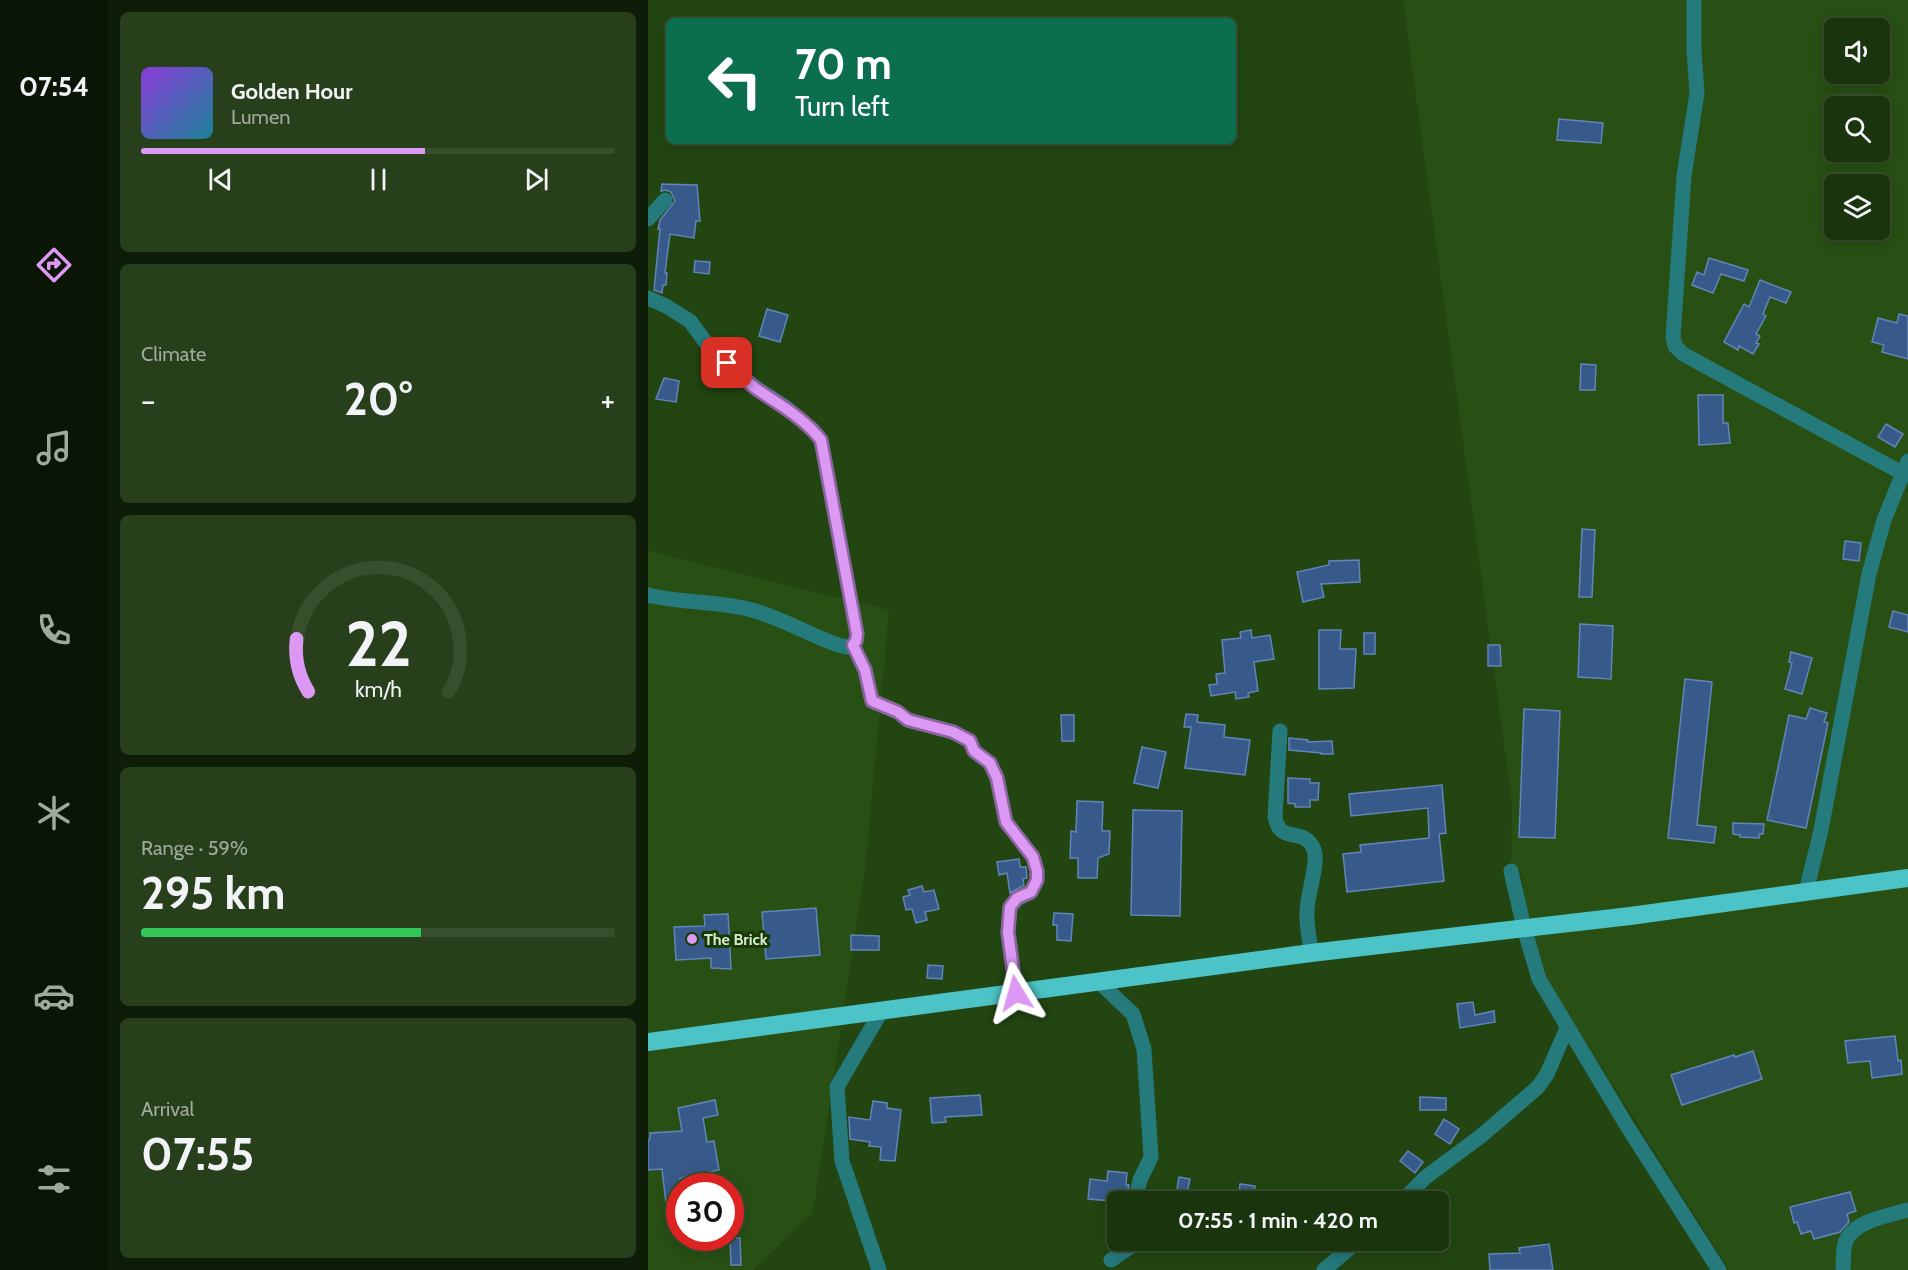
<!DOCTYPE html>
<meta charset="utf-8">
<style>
body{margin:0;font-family:Cabin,sans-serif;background:#273f1b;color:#f1f3f6;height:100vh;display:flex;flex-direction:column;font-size:22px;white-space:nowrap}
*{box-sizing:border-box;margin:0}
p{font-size:20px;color:#9faa9d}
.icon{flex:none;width:33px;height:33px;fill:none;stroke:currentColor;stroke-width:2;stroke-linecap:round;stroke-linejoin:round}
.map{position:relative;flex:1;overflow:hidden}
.sheet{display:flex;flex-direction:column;gap:12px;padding:12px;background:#0e1d07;width:540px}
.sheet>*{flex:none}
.top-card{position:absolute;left:18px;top:18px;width:570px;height:126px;border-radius:9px;box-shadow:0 3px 15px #0003,0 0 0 2px #384f2e;background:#0b6e4f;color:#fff;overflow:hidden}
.tools{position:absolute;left:1176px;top:18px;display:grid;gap:12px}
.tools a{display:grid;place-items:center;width:66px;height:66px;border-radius:9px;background:#1a340d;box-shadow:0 3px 15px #0003,0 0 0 2px #384f2e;font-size:30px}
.speed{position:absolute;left:18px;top:1173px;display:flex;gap:12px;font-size:30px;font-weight:700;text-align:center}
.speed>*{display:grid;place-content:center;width:78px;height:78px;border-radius:50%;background:#1a340d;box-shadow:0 3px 15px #0003,0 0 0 2px #384f2e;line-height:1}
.speed .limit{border:9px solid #d22;background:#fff;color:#111}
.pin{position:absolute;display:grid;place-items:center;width:51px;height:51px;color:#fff;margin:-26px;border-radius:12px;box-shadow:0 3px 9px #0006}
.me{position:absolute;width:66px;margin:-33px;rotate:352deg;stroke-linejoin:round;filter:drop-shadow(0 0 4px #0008)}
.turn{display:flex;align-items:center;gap:21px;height:126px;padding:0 30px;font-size:27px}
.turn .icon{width:78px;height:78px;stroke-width:2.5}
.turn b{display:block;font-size:42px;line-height:51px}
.big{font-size:45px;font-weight:800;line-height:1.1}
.sheet .tile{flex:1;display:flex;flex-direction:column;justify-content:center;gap:9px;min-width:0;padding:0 21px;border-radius:9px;background:#273f1b}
.sheet .dial{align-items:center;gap:0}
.dial svg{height:156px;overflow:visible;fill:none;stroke:#384f2e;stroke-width:7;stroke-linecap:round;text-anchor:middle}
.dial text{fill:#f1f3f6;stroke:none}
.song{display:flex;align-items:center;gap:18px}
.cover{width:72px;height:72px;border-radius:9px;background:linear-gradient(135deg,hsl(270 70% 55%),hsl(190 70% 35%))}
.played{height:6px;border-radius:3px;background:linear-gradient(90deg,#dc99f4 60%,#384f2e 60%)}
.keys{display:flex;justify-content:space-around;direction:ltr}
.heat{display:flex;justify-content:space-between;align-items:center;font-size:33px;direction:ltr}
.charge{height:9px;border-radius:4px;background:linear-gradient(90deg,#34c759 59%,#384f2e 0)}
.trip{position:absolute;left:459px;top:1191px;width:342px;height:60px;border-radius:9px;background:#1a340d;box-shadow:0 3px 15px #0003,0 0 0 2px #384f2e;font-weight:800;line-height:60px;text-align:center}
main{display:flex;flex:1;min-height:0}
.dock{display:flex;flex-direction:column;width:108px;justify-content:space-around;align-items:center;background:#0a1505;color:#9faa9d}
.dock .icon{width:42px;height:42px}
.dock .current{color:#dc99f4}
.dock b{font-size:27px;color:#f1f3f6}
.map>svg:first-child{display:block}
.built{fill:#285014;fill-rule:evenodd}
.building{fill:#375a8b;stroke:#6185b9;stroke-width:1.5}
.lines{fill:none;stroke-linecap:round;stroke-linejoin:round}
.minor{stroke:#257a7c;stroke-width:15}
.highway{stroke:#4cc3c6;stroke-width:18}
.route-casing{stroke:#8f639f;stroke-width:15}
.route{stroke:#dc99f4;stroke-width:10}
.poi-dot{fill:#dc99f4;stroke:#183a04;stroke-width:2}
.labels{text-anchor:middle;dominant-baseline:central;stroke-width:6;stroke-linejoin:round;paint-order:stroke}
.poi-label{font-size:16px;font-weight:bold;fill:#d6ebce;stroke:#183a04;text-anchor:start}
</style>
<main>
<nav class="dock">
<b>07:54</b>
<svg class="icon current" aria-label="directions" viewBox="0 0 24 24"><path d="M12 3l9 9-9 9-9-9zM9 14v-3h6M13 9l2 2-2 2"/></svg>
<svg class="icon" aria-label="music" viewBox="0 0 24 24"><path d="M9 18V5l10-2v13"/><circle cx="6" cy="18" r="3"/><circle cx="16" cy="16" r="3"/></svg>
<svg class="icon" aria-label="phone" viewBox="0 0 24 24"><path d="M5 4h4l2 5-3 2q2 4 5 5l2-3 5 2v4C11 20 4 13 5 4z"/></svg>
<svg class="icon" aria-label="climate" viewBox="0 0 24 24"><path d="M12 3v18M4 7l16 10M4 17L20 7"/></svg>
<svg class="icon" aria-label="car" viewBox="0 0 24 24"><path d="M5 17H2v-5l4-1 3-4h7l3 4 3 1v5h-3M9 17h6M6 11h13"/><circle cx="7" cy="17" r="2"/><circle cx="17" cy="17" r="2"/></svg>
<svg class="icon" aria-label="filters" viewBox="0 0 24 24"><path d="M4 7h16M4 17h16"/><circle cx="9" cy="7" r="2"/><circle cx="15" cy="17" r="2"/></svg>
</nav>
<section class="sheet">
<div class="tile">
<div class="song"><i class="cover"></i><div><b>Golden Hour</b><p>Lumen</p></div></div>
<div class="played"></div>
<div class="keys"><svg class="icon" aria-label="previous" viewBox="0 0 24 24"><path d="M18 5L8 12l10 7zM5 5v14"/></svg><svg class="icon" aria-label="pause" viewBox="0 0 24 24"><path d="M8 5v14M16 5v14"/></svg><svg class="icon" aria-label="next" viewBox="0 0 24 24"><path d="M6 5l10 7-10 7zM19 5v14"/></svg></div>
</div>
<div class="tile"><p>Climate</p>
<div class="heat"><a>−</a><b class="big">20°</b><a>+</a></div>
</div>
<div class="tile dial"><svg viewBox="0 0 100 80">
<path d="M14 69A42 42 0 1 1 86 69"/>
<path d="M14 69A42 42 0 0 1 8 42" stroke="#dc99f4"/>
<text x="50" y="56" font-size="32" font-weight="700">22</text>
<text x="50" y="72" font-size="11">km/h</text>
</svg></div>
<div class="tile"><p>Range · 59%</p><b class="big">295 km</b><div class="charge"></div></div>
<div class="tile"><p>Arrival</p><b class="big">07:55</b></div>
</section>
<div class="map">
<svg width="1260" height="1270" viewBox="0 0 1260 1270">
<rect width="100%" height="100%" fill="#224511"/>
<g class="built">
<path d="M 755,0 L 1260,0 L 1260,1270 L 1081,1270 L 885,957 L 873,870 L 863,871 L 864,803 ZM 1186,28 L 1232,28 L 1232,74 L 1186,74 ZM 1186,106 L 1232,106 L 1232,152 L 1186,152 ZM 1186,184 L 1232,184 L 1232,230 L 1186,230 Z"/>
<path d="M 0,551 L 241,610 L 218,861 L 165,1213 L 105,1270 L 0,1270 ZM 32,1186 L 82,1186 L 82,1238 L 32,1238 Z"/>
</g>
<g class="building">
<path d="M 911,119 L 955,123 L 953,143 L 909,140 Z"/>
<path d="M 14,184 L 49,185 L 52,221 L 48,221 L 46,238 L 22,234 L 17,273 L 19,273 L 18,285 L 15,285 L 14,293 L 6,290 L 12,229 L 10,229 L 12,220 L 27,201 L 23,192 L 18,190 L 13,191 Z"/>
<path d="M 1061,258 L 1100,270 L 1096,281 L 1073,274 L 1065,293 L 1044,285 L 1049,272 L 1056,275 Z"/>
<path d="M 47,261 L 62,262 L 61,274 L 46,272 Z"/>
<path d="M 1112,280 L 1143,292 L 1138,303 L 1122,297 L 1115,314 L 1118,316 L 1108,334 L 1112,336 L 1108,343 L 1111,344 L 1105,354 L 1091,346 L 1090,350 L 1076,342 L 1096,304 L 1101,307 Z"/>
<path d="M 119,309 L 140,315 L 132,342 L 111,336 Z"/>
<path d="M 1251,314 L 1260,316 L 1260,359 L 1234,352 L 1236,345 L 1224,342 L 1230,318 L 1249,323 Z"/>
<path d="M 933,364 L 948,365 L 947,390 L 932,390 Z"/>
<path d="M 16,378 L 31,381 L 28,402 L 8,399 Z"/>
<path d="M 1050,395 L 1075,395 L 1075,423 L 1080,423 L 1082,443 L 1051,445 Z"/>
<path d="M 1238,424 L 1255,434 L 1247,447 L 1230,437 Z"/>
<path d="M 934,529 L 947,530 L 944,597 L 931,597 Z"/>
<path d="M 1197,541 L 1213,543 L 1211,561 L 1195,559 Z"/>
<path d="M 711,560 L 712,582 L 673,584 L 676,597 L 655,602 L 649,572 L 681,565 L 681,561 Z"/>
<path d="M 1245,611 L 1260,615 L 1260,632 L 1241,627 Z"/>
<path d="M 932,624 L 965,626 L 963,679 L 930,677 Z"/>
<path d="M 603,630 L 604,638 L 622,635 L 626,659 L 606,662 L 610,691 L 600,693 L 601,697 L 588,699 L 587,692 L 563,696 L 561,685 L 569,684 L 568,674 L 577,673 L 574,640 L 593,638 L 592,632 Z"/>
<path d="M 671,630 L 693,630 L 692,649 L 708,649 L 706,688 L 671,689 Z"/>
<rect x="716" y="633" width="11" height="21"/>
<path d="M 840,645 L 852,645 L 853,666 L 840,666 Z"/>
<path d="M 1143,652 L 1164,658 L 1154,694 L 1137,689 L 1144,663 L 1141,662 Z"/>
<path d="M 1037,679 L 1064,682 L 1049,825 L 1068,827 L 1066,843 L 1020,838 Z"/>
<path d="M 1162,708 L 1179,713 L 1176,722 L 1180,723 L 1158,828 L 1119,820 L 1141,715 L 1158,719 Z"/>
<path d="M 876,709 L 912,711 L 907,838 L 871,837 Z"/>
<path d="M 538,714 L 550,715 L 549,722 L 577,725 L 576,737 L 602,740 L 597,775 L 537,768 L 543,727 L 536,727 Z"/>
<path d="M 413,715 L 426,715 L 426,741 L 414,741 Z"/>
<path d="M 641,738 L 660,740 L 659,742 L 684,741 L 685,754 L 673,754 L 673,753 L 641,750 Z"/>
<path d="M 494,747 L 518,752 L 510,788 L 486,783 Z"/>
<path d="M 640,778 L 662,779 L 662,783 L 671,783 L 670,800 L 662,800 L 662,807 L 647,807 L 647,804 L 640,803 Z"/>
<path d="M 794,785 L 798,833 L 791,834 L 796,881 L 699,892 L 695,854 L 713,852 L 712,845 L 781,838 L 780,808 L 703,816 L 701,794 Z"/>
<path d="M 429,801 L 455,802 L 454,831 L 462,831 L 461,854 L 450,858 L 449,878 L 430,878 L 430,858 L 422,858 L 423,831 L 428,832 Z"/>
<path d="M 485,810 L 534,811 L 532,916 L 483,915 Z"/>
<path d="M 1085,823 L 1116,824 L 1115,834 L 1111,834 L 1111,838 L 1092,837 L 1092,835 L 1085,834 Z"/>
<path d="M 371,859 L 372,867 L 378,867 L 379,878 L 375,879 L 376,885 L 362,893 L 359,873 L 351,875 L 349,862 Z"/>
<path d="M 274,886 L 276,892 L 286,890 L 291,909 L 277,912 L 279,920 L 268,923 L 264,909 L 258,910 L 255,897 L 262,895 L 260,890 Z"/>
<path d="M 168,908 L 172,955 L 118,959 L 114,912 Z"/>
<path d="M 406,913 L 425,914 L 423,941 L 409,940 L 409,925 L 405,925 Z"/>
<path d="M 80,914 L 83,969 L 63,968 L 63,958 L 28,960 L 26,927 L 57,926 L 56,915 Z"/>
<path d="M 203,935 L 231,936 L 231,950 L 203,950 Z"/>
<path d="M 280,965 L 295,966 L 294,979 L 279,978 Z"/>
<path d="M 825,1002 L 827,1015 L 846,1011 L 847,1022 L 812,1028 L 809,1004 Z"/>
<path d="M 1247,1036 L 1250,1061 L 1253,1060 L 1254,1074 L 1224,1078 L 1222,1061 L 1200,1063 L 1197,1041 Z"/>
<path d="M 1105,1051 L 1114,1079 L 1034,1105 L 1023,1075 L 1086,1055 L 1087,1057 Z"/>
<path d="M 332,1095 L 334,1115 L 297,1117 L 298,1122 L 284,1123 L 282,1098 Z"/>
<path d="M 772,1097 L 798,1098 L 798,1110 L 772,1110 Z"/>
<path d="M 67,1100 L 70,1115 L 55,1118 L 59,1142 L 66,1141 L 71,1170 L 32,1178 L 32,1228 L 21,1230 L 14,1169 L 0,1170 L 0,1140 L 2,1139 L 2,1133 L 34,1131 L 30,1108 Z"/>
<path d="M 225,1101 L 239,1103 L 239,1108 L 253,1110 L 247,1161 L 232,1160 L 233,1147 L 221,1146 L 222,1142 L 202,1139 L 201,1117 L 222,1120 Z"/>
<path d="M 796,1119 L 811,1129 L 802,1144 L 787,1134 Z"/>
<path d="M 760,1151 L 775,1162 L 767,1173 L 752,1161 Z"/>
<path d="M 460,1171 L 479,1173 L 478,1185 L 481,1185 L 477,1202 L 440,1199 L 442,1179 L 459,1181 Z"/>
<path d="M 531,1177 L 542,1179 L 538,1197 L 528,1195 Z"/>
<path d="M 592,1184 L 607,1186 L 606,1202 L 590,1202 Z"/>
<path d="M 1202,1192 L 1208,1211 L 1199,1214 L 1201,1222 L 1192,1232 L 1166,1239 L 1163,1231 L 1153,1234 L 1149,1222 L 1146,1223 L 1142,1207 Z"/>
<path d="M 82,1238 L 92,1238 L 93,1265 L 83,1265 Z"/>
<path d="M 901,1244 L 905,1270 L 842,1270 L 841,1254 L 872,1253 L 871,1248 Z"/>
</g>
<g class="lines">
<g class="minor">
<path d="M 1046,0 L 1046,51 L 1049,93 L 1036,176 L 1025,337 L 1027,346 L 1035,354 L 1254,473"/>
<path d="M 0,219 L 17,200"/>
<path d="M 0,298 L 18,306 L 42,321 L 64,351 L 108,388 L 136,406 L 165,430 L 173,440 L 209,634 L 208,641 L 205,645 L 217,670 L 224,701 L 250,712 L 259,720 L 305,732 L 322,741 L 326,751 L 342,763 L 349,778 L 358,822 L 385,857 L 389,871 L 389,880 L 383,892 L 369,899 L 362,907 L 360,932 L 368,993"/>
<path d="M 0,595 C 33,603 67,601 100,609 C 132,617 159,634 190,645 L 199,647 L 205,645"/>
<path d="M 632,731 L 627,817 C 632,846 657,825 666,850 C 671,864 659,895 659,911 C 658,925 662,940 663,953"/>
<path d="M 863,871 L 876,928 L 891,979 L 979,1126 L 1071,1270"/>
<path d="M 1158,892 L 1173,830 L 1221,574 L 1236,520 L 1260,461"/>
<path d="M 450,981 L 485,1014 L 496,1049 L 503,1157 L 492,1180 L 487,1202"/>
<path d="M 753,1202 L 778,1177 L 833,1136 L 890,1087 L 899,1074 L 919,1028"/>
<path d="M 463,1260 L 482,1247 L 483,1240"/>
<path d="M 231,1270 L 194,1161 L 189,1087 L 234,1010"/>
<path d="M 676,1270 L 711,1240"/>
<path d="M 1195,1270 C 1196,1260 1194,1245 1200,1237 C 1211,1220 1242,1215 1260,1210"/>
</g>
<path class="highway" d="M 0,1042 L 663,953 L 982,916 L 1260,878"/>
</g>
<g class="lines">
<defs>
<path id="route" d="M 79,363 C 88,371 97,380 107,388 C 130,404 155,417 173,440 L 209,634 L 208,641 L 205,645 L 217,670 L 224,701 L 250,712 L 260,720 L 305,732 L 322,741 L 326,751 L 342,763 L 349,778 L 358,822 L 385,857 L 389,871 L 389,880 L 383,892 L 369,898 L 362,907 L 360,932 L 368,993"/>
</defs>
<use href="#route" class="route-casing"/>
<use href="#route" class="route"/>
</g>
<circle class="poi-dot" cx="44" cy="939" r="6"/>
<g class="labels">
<g class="poi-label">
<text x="56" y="939">The Brick</text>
</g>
</g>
</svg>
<div class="tools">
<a><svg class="icon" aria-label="sound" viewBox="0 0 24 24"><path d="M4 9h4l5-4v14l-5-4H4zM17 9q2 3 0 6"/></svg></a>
<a><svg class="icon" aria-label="search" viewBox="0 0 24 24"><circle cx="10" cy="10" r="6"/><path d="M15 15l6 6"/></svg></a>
<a><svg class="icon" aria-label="layers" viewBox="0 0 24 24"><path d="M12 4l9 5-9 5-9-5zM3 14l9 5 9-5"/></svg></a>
</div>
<div class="speed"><div class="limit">30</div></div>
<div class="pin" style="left:79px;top:363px;background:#d93025"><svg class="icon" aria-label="arrive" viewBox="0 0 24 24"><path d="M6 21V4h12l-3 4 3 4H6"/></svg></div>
<svg class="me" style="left:368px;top:993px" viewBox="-20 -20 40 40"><path d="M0-17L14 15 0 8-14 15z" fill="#dc99f4" stroke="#fff" stroke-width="4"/></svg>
<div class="trip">07:55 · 1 min · 420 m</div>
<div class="top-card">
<div class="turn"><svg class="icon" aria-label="left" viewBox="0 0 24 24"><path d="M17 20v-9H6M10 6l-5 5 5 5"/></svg><div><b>70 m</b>Turn left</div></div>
</div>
</div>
</main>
